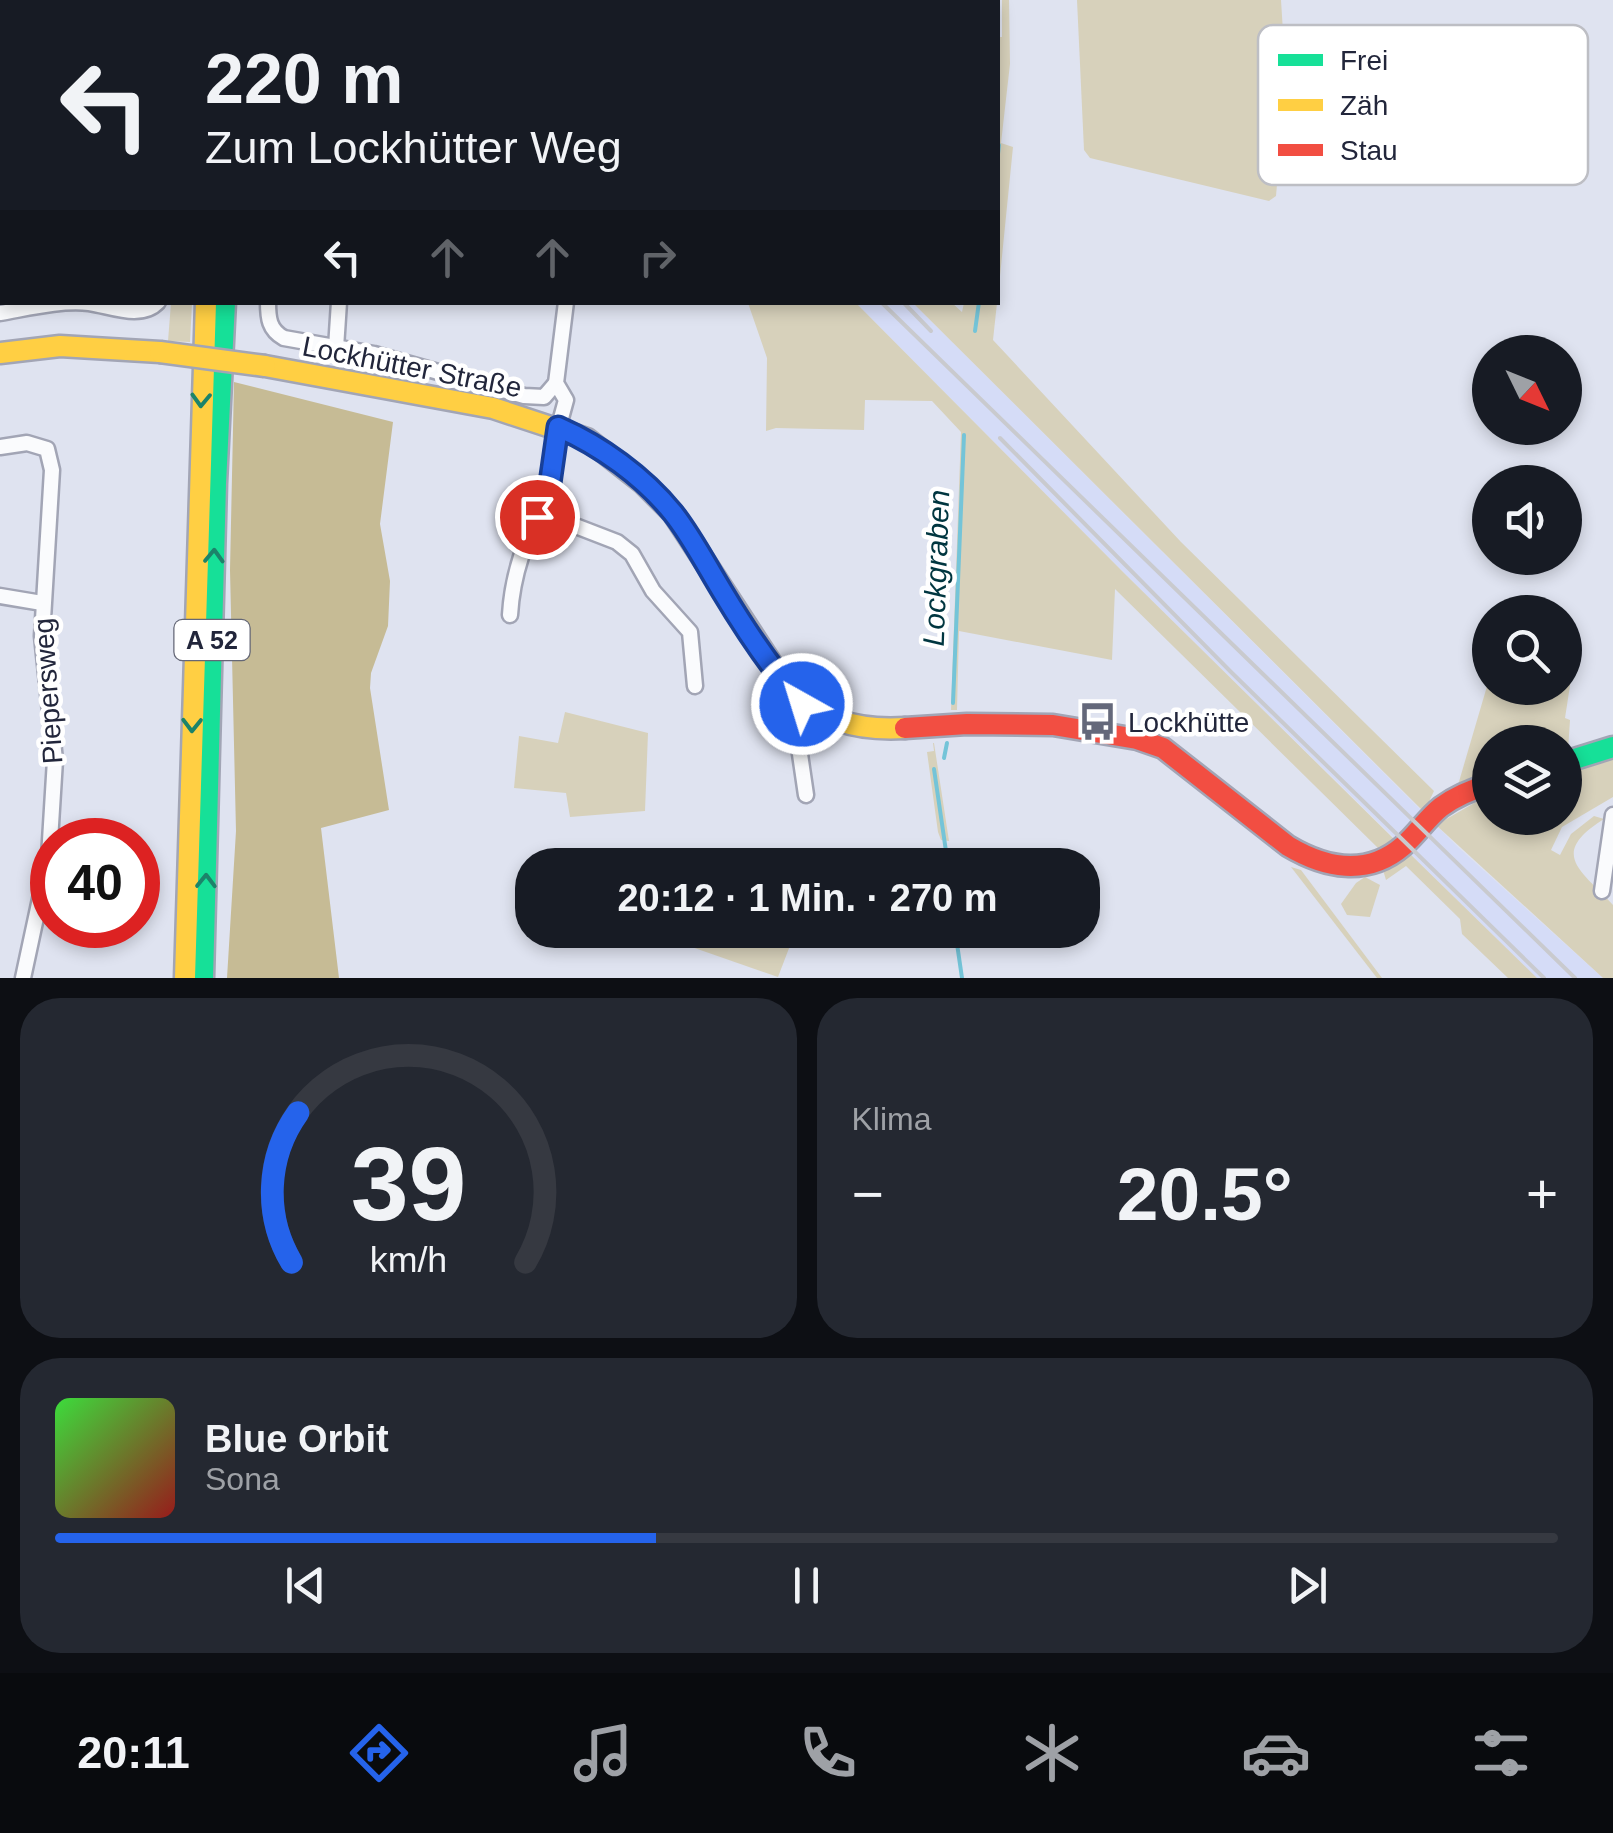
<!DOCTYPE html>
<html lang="de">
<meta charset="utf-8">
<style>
body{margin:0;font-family:Arial,sans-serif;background:#242831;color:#f1f3f6;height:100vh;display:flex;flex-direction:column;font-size:38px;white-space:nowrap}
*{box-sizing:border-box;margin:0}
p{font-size:32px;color:#9ea1a6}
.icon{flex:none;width:55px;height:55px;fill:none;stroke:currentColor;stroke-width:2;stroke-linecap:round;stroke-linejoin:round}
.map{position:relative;height:978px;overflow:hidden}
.side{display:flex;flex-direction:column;gap:20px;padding:20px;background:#0d0f14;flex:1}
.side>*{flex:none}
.hud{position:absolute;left:0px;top:0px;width:1000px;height:305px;box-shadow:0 5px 15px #0003;background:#171b24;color:#f1f3f6;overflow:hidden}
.needle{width:65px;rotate:133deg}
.controls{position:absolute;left:1472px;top:335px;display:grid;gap:20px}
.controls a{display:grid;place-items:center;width:110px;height:110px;border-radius:50%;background:#171b24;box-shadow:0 5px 15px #0003;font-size:50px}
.speed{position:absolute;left:30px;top:818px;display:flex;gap:20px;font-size:50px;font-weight:700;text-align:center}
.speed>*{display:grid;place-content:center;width:130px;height:130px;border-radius:50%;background:#171b24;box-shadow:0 5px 15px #0003;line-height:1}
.speed .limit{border:15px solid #d22;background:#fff;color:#111}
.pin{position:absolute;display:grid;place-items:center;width:85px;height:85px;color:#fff;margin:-42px;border:5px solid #fff;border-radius:50%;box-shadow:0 2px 10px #0007}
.me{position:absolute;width:110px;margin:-55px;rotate:321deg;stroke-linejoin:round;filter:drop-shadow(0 0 8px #0008)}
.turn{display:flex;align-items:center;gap:35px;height:210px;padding:0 40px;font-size:45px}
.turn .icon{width:130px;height:130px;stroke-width:2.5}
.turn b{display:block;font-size:70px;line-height:85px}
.lanes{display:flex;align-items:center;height:95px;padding:0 40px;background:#0003;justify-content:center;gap:50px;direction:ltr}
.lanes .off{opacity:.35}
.big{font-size:75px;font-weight:800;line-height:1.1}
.side .card{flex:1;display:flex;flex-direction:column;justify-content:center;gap:15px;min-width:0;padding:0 35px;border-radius:40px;background:#242831}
.side .dial{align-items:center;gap:0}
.dial svg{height:260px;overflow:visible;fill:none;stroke:#363941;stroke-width:7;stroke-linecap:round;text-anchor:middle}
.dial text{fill:#f1f3f6;stroke:none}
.song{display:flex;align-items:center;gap:30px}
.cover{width:120px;height:120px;border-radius:15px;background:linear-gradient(135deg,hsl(120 70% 55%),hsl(0 70% 35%))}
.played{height:10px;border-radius:5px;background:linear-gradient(90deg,#2563eb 40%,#363941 40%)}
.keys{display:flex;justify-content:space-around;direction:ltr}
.heat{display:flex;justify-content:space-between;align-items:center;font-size:55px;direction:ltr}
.side .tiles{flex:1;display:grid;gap:20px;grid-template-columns:1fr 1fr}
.card:last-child{grid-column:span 2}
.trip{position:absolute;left:515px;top:848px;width:585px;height:100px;border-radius:40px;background:#171b24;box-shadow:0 5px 15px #0003;font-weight:800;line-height:100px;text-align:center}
.dock{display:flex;height:160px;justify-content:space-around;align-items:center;background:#090b0e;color:#9ea1a6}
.dock .icon{width:70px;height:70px}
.dock .active{color:#2563eb}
.dock b{font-size:45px;color:#f1f3f6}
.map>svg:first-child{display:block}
.built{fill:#d5dcf7}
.green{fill:#d7d1bb}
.forest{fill:#c6bb95}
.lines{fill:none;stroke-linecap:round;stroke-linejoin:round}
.stream{stroke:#74c4d8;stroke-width:4}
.street-casing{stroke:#a2a5b5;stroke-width:19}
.fast-casing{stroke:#a2a5b5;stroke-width:25}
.slow-casing{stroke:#a2a5b5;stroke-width:25}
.jam-casing{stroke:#a2a5b5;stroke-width:25}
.street{stroke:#fafbfd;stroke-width:14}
.fast{stroke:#16e098;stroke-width:20}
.slow{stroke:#ffcf43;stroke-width:20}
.jam{stroke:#f24e42;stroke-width:20}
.rail{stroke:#c9cace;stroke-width:4}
.slow-bridge-casing{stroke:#a2a5b5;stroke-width:25;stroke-linecap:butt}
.slow-bridge{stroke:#ffcf43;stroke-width:20}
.oneway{stroke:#1c836a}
.route-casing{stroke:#184099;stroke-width:25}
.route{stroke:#2563eb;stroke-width:18}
.labels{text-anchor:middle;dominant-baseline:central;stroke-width:9;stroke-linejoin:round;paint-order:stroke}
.shield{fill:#fff;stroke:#646776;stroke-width:2.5}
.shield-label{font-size:25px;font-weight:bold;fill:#22263b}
.street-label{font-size:28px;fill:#22263b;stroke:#fff}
.poi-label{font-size:28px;fill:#22263b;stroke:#fff;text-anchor:start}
.water-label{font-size:30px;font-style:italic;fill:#003640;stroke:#fff}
.key{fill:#fff;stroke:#bdbec4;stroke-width:2.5}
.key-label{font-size:28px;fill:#22263b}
</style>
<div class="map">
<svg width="1613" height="978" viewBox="0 0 1613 978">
<rect width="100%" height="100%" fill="#dfe3f0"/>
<path class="built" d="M 856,303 L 913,303 L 1459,848 L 1603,978 L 1537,978 L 1124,573 Z"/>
<g class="green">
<path d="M 1002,0 L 1009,0 L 1010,64 L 1001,143 L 1013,147 L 998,296 L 998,37 L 1002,37 Z"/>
<path d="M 1077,0 L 1281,0 L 1286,79 L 1276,196 L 1269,201 L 1090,158 L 1084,150 Z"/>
<path d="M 171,303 L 192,303 L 190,342 L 168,341 Z"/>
<path d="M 748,303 L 856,303 L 1124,573 L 1396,841 L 1379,849 L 1115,589 L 1112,660 L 959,631 L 957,710 L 951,710 L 961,432 L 932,401 L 865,400 L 864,430 L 776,428 L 766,431 L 767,358 Z"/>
<path d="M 913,303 L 952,303 L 962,312 L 964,303 L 997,303 L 993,340 L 1181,542 L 1434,791 L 1424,812 Z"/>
<path d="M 1490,676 L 1490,688 L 1565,688 L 1565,678 L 1571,679 L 1565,718 L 1570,720 L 1568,750 L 1565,750 L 1565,742 L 1490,742 L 1490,774 L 1458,785 Z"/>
<path d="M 565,712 L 648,733 L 645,811 L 570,817 L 566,793 L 514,788 L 519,736 L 558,743 Z"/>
<path d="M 933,743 L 934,743 L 949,841 L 941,840 L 938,832 L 927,752 L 934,751 Z"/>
<path d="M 1613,752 L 1613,797 L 1562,827 L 1551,850 L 1560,855 L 1571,834 L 1594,816 L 1604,819 C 1548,854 1581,870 1613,905 L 1613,978 L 1603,978 L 1436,825 L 1490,794 L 1490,818 L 1565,818 L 1565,768 Z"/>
<path d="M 1405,849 L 1537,978 L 1508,978 L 1462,934 L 1460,919 L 1406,866 L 1386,880 L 1383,870 Z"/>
<path d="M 1291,867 L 1301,870 L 1382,978 L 1377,978 Z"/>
<path d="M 1365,877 L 1380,885 L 1370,917 L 1347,915 L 1341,904 L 1356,883 Z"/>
<path d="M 643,930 L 796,930 L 778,977 Z"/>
</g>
<path class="forest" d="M 234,382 L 393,422 L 380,524 L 390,581 L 388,626 L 371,673 L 370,688 L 389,810 L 321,828 L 339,978 L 227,978 L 236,831 L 230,570 Z"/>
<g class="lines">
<g class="stream">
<path d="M 998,154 L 999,145"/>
<path d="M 975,331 L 979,302"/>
<path d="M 953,703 L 964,435"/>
<path d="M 944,758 L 947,743"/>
<path d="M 934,769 L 948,865"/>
<path d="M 955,930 L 962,978"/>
</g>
<defs>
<g id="street">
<path d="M 0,234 L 2,233"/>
<path d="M 268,302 C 268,318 269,330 284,338 L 374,354 L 524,396 L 544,397 L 556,383"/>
<path d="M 566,302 L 556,383 L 566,400 L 552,451 L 547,504 L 560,520 L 617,542 L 632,554 L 653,591 L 690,632 L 695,686"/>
<path d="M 0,313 C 29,308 60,300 89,303 C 111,306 141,320 158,302"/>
<path d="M 336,348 L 339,302"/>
<path d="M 0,447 L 27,443 L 47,449 L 52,470 L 42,636 L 55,760 L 49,857 L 23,978"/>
<path d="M 0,596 L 42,603"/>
<path d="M 510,615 C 512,579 525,533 547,504"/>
<path d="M 803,704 L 795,720 L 806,795"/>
<path d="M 1602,891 L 1613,815"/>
</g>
<g id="fast">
<path d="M 235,2 L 236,0"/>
<path d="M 1565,762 L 1613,747"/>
<path d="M 203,978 L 216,483 L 225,302"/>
</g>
<g id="slow">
<path d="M 0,353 L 60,346 L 160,352"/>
<path d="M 265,366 L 493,408 L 587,439 L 643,483 L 673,513 L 784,683 C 818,720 855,731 905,728"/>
<path d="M 185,978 L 206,302"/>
</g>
<g id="jam">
<path d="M 255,0 L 255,2"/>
<path d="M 905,728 L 967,724 L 1053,725 L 1137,739 L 1163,748 L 1288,846 C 1325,868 1367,877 1403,846 C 1417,834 1427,818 1441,807 C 1456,796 1473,789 1490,784"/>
</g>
</defs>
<use href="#street" class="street-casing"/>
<use href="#fast" class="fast-casing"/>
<use href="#slow" class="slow-casing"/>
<use href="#jam" class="jam-casing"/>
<use href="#street" class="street"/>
<use href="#fast" class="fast"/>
<use href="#slow" class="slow"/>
<use href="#jam" class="jam"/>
<g class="rail">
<path d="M 561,0 L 564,2"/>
<path d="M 594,0 L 597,2"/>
<path d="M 881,302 L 1575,978"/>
<path d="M 903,302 L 931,331"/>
<path d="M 1000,438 L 1231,672 L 1544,978"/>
</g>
<defs>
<path id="slow-bridge" d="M 160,352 L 265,366"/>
</defs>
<use href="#slow-bridge" class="slow-bridge-casing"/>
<use href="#slow-bridge" class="slow-bridge"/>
</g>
<defs><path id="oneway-chevron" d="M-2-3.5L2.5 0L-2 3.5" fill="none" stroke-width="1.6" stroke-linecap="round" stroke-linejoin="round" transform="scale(2.5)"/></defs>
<g class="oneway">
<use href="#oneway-chevron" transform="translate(201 400) rotate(92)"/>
<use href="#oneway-chevron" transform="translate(214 556) rotate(-88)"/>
<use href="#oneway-chevron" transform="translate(192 725) rotate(91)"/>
<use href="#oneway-chevron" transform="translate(206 881) rotate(-89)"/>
</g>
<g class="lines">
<defs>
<path id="route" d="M 537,517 L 547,504 L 558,427 C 601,446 643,476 673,513 C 692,537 706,565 722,591 C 746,631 772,670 802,704"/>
</defs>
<use href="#route" class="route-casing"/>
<use href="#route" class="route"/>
</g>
<defs>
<symbol id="bus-bare" viewBox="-9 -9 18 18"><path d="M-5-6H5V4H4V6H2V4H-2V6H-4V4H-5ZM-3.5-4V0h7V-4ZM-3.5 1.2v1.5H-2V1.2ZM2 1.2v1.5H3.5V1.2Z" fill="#64687a" stroke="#fff" stroke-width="2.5" paint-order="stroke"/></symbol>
</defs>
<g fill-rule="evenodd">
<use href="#bus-bare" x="1070" y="694" width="55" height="55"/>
</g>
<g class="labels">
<rect class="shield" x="174.5" y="620" width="75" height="40" rx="8"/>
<g class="shield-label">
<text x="212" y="640">A 52</text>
</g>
<g class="street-label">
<text transform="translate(412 367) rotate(11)">Lockhütter Straße</text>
<text transform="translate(48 691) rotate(-94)">Piepersweg</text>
</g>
<g class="poi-label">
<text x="1128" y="722">Lockhütte</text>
</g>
<g class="water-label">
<text transform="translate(936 568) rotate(-88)">Lockgraben</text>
</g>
</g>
<rect x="1258" y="25" width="330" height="160" rx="15" class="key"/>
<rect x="1278" y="54" width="45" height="12" fill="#16e098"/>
<rect x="1278" y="99" width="45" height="12" fill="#ffcf43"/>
<rect x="1278" y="144" width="45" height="12" fill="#f24e42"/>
<g class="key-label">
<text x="1340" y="70">Frei</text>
<text x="1340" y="115">Zäh</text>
<text x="1340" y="160">Stau</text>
</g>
</svg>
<div class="controls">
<a><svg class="needle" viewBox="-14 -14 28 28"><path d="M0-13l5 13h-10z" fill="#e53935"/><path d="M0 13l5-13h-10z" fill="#9ea1a6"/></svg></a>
<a><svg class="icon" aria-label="sound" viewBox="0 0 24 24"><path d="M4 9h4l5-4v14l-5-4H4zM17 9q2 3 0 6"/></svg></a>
<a><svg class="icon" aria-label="search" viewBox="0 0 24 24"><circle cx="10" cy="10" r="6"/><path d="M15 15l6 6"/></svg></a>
<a><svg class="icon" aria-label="layers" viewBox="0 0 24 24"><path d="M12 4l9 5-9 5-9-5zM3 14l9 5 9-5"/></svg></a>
</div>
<div class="speed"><div class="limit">40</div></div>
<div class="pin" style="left:537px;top:517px;background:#d93025"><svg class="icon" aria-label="arrive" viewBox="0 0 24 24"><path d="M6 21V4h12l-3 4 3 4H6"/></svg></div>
<svg class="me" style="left:802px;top:704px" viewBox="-20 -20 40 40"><circle r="17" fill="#2563eb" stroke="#fff" stroke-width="3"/><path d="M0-11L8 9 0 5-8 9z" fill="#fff"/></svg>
<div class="trip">20:12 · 1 Min. · 270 m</div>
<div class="hud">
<div class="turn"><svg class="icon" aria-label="left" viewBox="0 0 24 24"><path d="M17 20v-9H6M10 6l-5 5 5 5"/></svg><div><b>220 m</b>Zum Lockhütter Weg</div></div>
<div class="lanes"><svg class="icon" aria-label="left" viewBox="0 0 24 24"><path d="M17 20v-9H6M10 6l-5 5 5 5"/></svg><svg class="icon off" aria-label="ahead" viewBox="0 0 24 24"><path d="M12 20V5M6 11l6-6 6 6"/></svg><svg class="icon off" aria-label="ahead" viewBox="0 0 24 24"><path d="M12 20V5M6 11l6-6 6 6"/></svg><svg class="icon off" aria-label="right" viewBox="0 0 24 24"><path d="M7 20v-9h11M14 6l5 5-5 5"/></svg></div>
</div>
</div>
<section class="side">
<div class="tiles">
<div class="card dial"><svg viewBox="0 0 100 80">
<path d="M14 69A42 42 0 1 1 86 69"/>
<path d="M14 69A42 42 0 0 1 16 23" stroke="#2563eb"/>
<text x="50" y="56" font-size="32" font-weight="700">39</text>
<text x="50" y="72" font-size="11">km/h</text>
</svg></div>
<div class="card"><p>Klima</p>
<div class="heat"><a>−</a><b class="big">20.5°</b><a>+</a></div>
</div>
<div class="card">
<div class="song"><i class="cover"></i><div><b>Blue Orbit</b><p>Sona</p></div></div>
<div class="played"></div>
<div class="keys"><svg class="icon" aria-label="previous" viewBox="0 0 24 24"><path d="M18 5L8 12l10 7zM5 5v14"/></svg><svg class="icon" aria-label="pause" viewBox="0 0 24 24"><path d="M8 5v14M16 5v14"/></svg><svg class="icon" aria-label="next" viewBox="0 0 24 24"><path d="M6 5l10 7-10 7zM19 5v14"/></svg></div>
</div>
</div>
</section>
<nav class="dock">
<b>20:11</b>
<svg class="icon active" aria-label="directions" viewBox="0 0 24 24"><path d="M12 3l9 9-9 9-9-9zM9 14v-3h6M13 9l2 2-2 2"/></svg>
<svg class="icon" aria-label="music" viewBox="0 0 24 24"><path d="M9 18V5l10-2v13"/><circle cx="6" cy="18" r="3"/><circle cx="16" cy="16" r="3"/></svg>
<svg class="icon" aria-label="phone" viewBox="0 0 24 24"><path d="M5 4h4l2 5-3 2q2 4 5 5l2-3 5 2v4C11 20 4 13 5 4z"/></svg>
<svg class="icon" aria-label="climate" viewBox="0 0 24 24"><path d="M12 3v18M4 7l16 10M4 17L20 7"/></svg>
<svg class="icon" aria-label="car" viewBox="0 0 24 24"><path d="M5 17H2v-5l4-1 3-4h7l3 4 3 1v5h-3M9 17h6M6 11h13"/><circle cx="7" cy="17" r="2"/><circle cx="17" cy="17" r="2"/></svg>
<svg class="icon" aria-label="filters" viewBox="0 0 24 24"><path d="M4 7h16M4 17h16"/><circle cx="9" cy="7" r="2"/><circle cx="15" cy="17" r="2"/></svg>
</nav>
